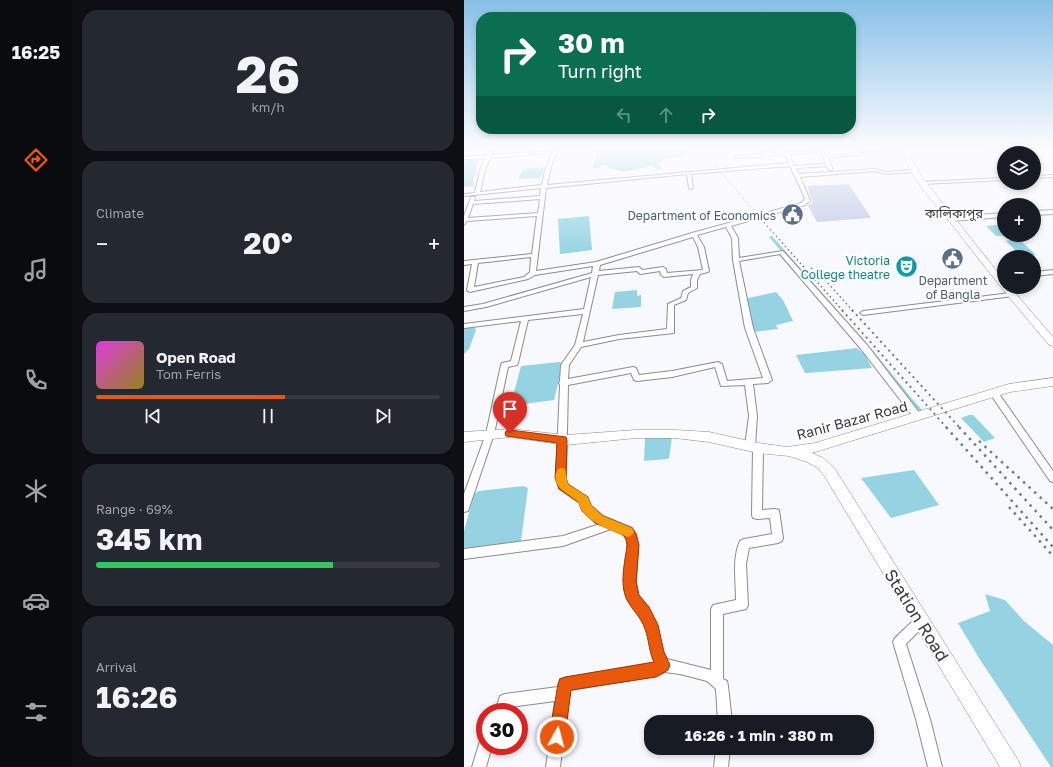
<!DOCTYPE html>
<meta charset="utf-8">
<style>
body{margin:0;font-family:"Golos Text","Noto Sans Bengali",sans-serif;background:#242831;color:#f1f3f6;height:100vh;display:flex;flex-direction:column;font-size:15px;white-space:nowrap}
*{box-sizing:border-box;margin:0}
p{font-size:13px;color:#9ea1a6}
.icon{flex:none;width:22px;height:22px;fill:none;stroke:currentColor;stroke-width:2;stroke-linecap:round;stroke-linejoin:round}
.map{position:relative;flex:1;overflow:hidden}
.side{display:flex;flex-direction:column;gap:10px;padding:10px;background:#0d0f14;width:392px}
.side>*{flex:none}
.guide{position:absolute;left:12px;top:12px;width:380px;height:122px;border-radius:16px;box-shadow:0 2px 6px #0003;background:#0b6e4f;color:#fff;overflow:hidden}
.fabs{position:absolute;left:533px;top:146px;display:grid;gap:8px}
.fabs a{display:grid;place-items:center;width:44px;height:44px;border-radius:50%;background:#171b24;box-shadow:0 2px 6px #0003;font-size:20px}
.speed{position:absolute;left:12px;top:703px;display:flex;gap:8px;font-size:20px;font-weight:700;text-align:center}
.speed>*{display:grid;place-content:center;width:52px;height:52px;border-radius:50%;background:#171b24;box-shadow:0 2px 6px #0003;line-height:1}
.speed .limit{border:6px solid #d22;background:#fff;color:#111}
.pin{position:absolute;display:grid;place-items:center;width:34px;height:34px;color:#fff;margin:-41px -17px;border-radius:50% 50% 50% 0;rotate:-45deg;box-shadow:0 0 4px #0007}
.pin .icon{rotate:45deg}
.me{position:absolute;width:44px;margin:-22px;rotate:7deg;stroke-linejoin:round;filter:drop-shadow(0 0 3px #0008)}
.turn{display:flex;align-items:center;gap:14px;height:84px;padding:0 16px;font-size:18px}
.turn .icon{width:52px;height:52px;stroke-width:2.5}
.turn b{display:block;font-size:28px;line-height:34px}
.lanes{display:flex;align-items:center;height:38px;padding:0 16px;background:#0003;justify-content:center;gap:20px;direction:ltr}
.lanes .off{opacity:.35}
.big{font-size:30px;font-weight:700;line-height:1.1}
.side .tile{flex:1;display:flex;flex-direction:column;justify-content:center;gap:6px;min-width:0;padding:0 14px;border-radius:16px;background:#242831}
.side .dial{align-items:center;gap:0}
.dial b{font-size:52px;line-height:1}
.song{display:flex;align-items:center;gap:12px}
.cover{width:48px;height:48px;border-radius:6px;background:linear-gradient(135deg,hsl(300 70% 55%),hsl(50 70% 35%))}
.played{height:4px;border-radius:2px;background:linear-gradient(90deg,#ea580c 55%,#363941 55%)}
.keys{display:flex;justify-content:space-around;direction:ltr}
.heat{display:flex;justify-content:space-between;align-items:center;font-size:22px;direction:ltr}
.charge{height:6px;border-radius:3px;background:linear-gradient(90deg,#34c759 69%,#363941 0)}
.trip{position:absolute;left:180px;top:715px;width:230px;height:40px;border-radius:16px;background:#171b24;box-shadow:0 2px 6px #0003;font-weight:700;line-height:40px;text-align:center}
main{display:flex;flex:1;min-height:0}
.tabs{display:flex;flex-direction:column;width:72px;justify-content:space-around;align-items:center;background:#090b0e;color:#9ea1a6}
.tabs .icon{width:28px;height:28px}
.tabs .selected{color:#ea580c}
.tabs b{font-size:18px;color:#f1f3f6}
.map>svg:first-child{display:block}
.green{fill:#c1cae6}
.water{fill:#95d3e2}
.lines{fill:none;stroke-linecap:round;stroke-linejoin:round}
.street-casing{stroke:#8a8c92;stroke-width:2}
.secondary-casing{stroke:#8a8c92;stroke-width:1}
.street{fill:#fff;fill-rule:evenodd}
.secondary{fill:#fff;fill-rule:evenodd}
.rail-far3{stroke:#78797c;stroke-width:1;stroke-dasharray:1 2.5;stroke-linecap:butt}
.rail-far2{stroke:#78797c;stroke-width:1.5;stroke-dasharray:1.5 3;stroke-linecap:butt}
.rail-far1{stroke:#78797c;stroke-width:2;stroke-dasharray:2 4;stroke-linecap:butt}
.rail{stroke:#78797c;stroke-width:2.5;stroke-dasharray:2.5 5;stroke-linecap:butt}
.route{fill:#ea580c;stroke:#983908}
.slow{fill:#f59e0b}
.labels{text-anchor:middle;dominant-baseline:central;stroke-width:4;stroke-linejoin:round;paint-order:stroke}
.far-service-label{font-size:12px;fill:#4e5e75;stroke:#fff;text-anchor:end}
.far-culture-label{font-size:12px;fill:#0d838f;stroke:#fff;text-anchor:end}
.far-quarter-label{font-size:13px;fill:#38393b;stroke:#fff}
.street-label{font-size:14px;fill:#38393b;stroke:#fff}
.near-street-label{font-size:17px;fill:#38393b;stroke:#fff}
</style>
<main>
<nav class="tabs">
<b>16:25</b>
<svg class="icon selected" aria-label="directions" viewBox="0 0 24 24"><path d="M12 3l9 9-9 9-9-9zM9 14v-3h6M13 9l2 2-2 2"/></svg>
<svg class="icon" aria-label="music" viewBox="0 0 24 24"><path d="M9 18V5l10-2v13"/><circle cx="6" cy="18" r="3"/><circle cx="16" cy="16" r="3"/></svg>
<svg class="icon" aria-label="phone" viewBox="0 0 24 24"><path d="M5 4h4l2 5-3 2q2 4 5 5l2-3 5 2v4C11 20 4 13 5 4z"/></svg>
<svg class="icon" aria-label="climate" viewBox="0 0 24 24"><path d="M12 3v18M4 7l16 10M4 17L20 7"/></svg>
<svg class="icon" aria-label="car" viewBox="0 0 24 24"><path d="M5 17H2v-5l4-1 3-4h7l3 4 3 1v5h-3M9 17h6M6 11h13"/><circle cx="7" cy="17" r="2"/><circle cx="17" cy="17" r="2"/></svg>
<svg class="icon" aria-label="filters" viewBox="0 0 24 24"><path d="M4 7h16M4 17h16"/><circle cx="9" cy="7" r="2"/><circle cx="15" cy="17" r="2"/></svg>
</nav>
<section class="side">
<div class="tile dial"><b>26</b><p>km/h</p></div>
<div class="tile"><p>Climate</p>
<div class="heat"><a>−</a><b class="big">20°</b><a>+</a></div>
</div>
<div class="tile">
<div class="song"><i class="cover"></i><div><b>Open Road</b><p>Tom Ferris</p></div></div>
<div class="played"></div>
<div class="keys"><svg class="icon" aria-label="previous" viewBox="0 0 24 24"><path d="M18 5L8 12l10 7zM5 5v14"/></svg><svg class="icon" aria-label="pause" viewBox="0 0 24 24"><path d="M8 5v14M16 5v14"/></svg><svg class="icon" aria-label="next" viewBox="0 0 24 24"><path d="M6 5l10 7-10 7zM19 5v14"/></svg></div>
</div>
<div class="tile"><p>Range · 69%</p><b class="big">345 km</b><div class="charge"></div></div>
<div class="tile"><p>Arrival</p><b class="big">16:26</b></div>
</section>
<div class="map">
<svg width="589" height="767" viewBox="0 0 589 767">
<rect width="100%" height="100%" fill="#f8f9ff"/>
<path class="green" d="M 385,184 L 407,218 L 353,222 L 344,206 L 349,202 L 343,186 Z"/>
<g class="water">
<path d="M 137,148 L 219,148 L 222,151 L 224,156 L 200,159 L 195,164 L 197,165 L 197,170 L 187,166 L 160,172 L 144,168 L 143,165 L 137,165 L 135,168 L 129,168 L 134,149 Z"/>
<path d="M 4,160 L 15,160 L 9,181 L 10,186 L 0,187 L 0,162 Z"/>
<path d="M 81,167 L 78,176 L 75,178 L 54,179 L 59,169 Z"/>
<path d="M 125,216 L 128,250 L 96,254 L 94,219 Z"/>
<path d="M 540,224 L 540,235 L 549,235 L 532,236 L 522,226 Z"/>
<path d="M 306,236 L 308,236 L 410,352 L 449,400 L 459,411 L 454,412 L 305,237 Z"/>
<path d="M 545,240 L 556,240 L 572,255 L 556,255 L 542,241 Z"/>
<path d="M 173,290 L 173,296 L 177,295 L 177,307 L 148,309 L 151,292 Z"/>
<path d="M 312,292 L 319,300 L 329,321 L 312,325 L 314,329 L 289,332 L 280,299 Z"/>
<path d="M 7,326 L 10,327 L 12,330 L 5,349 L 0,354 L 0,327 Z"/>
<path d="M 393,348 L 401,355 L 408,368 L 343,373 L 341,373 L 332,355 Z"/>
<path d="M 95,362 L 99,363 L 90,400 L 52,405 L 47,404 L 57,366 Z"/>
<path d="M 505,415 L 509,415 L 531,438 L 520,442 L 497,418 Z"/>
<path d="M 185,436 L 208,437 L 205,458 L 203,459 L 180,461 L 181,438 Z"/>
<path d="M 450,470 L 475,505 L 427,518 L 397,478 Z"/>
<path d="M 59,486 L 64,488 L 57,541 L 55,543 L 0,549 L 0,531 L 10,494 L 15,491 Z"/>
<path d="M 521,594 L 541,600 L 560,621 L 589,645 L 589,767 L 587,767 L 515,658 L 494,623 L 526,611 Z"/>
</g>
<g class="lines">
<defs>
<g id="street">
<path d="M 0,148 L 3,148 L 0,150 Z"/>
<path d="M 28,148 L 32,148 L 27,155 L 89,151 L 91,148 L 95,148 L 88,163 L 83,185 L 325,163 L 321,155 L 272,158 L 270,157 L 272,156 L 302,154 L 300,148 L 304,148 L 307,154 L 321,153 L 323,149 L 331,148 L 326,152 L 358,150 L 362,156 L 390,154 L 395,150 L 434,148 L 397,152 L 396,155 L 364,158 L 369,170 L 365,170 L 363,166 L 332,168 L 335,174 L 411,169 L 422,172 L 450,170 L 452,171 L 450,172 L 422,174 L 411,171 L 336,177 L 345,198 L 346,201 L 341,205 L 267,226 L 274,238 L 275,258 L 319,251 L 403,345 L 457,415 L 458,417 L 457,419 L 451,419 L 397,349 L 316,254 L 275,261 L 289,328 L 308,380 L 304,383 L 289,384 L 293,416 L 291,446 L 289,448 L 283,448 L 281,446 L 285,416 L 281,385 L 257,386 L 251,367 L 208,377 L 173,381 L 170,380 L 167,373 L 104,385 L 102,478 L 103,484 L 123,497 L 126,505 L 139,516 L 168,528 L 172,534 L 174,545 L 172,582 L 174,595 L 184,608 L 193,626 L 199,652 L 203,659 L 247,670 L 247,609 L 249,605 L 272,600 C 272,582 268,558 276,541 L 280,539 L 308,534 L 306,518 L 293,519 L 289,518 L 288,515 L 289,448 L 291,446 L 294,445 L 297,446 L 299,448 L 298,510 L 311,509 L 315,510 L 319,538 L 318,541 L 314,543 L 285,548 L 282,564 L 284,605 L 282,609 L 259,614 L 259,679 L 263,681 L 264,686 L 268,722 L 254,722 L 252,689 L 243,681 L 216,674 L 201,672 L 192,676 L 106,690 L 96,767 L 82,767 L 91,701 L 46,707 L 45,712 L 31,712 L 36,696 L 41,694 L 94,687 L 96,679 L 101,678 L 191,663 C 186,652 187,641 183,630 C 176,612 163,605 161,583 C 159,570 168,550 162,538 C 160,532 152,531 147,529 L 99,546 L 0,559 L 0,549 L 99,536 L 136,524 L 131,522 L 118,510 L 116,502 L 96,489 L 92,478 L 96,385 L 95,383 L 96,381 L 97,365 L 111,345 L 119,314 L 64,320 L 54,363 L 53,365 L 44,367 L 30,434 L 5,508 L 4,511 L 0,512 L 0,494 L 22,434 L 37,365 L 38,363 L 47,361 L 57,321 L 0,328 L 0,324 L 120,309 L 127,277 L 22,307 L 0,311 L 0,307 L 19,304 L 128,273 L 129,266 L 71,275 L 64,279 L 6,292 L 4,291 L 3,290 L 8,264 L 0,265 L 0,261 L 68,254 L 73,216 L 3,221 L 0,225 L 0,216 L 7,197 L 11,197 L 10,201 L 76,196 L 77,188 L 0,196 L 0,194 L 11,193 L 16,170 L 21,158 L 0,159 L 0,157 L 23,155 ZM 357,152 L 362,164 L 330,166 L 325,154 ZM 88,153 L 81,171 L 78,185 L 16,192 L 21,170 L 26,158 ZM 326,166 L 341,198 L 340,200 L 337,203 L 228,233 L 132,262 L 72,271 L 82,188 L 223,174 L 225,188 L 227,189 L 229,188 L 227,174 ZM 76,199 L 74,213 L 4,218 L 9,204 ZM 262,227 L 268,238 L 269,260 L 281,328 L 299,378 L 263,381 L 258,364 L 254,362 L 208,371 L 175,375 L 172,368 L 169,367 L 104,379 L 105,365 L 117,347 L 155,339 L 210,333 L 210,305 L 222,300 L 224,293 L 233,288 L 233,280 L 236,274 L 244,272 L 245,271 L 240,247 L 233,235 ZM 229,237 L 234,247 L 239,270 L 203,273 L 202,269 L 199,267 L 178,270 L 175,267 L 135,271 L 136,265 ZM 67,257 L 66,272 L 60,277 L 10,287 L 14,263 ZM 173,271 L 176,274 L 196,271 L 197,275 L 200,277 L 229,274 L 227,280 L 227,287 L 219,291 L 217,298 L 204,304 L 203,329 L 155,335 L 119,342 L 134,275 Z"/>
<path d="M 523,148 L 527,148 L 527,149 L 525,150 Z"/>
<path d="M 589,175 L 589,177 L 570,178 L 570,176 Z"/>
<path d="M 540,178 L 540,180 L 458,184 L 456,183 L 458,182 Z"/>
<path d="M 589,210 L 589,214 L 570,215 L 570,211 Z"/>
<path d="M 540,213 L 540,217 L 487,221 L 484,219 L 487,217 Z"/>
<path d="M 589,270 L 589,274 L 570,276 L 570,272 Z"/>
<path d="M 547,293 L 550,295 L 549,296 L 399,315 L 396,313 L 399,311 Z"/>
<path d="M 530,390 L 533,391 L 589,471 L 589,482 L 586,481 L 527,395 L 526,393 L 527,391 Z"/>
<path d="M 457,615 L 461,617 L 463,621 L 461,625 L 442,644 L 466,719 L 478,767 L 464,767 L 452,719 L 429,642 L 431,638 L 453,617 Z"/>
<path d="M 21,739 L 21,746 L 28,746 L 22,767 L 8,767 L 16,741 Z"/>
<path d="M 252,748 L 266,748 L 264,767 L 250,767 Z"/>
</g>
<g id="secondary">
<path d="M 438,148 L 444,148 L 446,157 L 457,176 L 540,280 L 540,287 L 546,287 L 589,337 L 589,346 L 585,345 C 551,305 518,264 486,222 C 468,200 444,176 438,148 Z"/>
<path d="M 589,378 L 589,386 L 546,392 L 348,453 L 359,458 L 371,469 L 554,760 L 557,767 L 536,767 L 361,477 L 354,468 L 343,462 L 325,456 L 294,453 L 245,442 L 211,438 L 172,438 L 102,445 L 46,437 L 0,442 L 0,432 L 46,429 L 102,435 L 172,430 L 211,430 L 245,432 L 294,443 L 323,447 L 351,443 L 545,384 Z"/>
</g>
</defs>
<use href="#street" class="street-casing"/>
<use href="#secondary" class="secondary-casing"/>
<use href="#street" class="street"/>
<use href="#secondary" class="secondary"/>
<path class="rail-far3" d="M 236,148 L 298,220"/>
<g class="rail-far2">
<path d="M 297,219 L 379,311"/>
<path d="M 347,268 L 362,281 L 389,311"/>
</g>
<g class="rail-far1">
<path d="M 378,310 L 483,428"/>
<path d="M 388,310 L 496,428"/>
</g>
<g class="rail">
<path d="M 482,427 L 589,547"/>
<path d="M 495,427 L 589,530"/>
<path d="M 515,441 L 589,509"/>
<path d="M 545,507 L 589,556"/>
</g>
</g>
<linearGradient id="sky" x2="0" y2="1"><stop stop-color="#87c0e6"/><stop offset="0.58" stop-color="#fcfcff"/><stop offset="1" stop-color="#fcfcff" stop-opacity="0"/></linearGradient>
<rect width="589" height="255" fill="url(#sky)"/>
<path class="route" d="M 46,430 L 102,437 L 103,440 L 102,478 L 104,484 L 124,497 L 127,505 L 139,516 L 168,528 L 172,534 L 175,545 L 172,582 L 175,595 L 185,607 L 194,625 L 200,652 L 206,665 L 204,670 L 192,677 L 107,690 L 101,737 L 99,743 L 93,745 L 88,743 L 85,737 L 94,684 L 96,679 L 101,677 L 190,662 C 185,652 185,640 181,629 C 177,617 169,611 163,600 C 155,584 161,562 163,545 L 162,539 L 159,535 L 131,523 L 118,511 L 115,503 L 95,489 L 91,478 L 93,443 L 42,436 L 41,433 L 42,431 Z"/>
<path class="slow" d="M 97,468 L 101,469 L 104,484 L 124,497 L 127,505 L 139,516 L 168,528 L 170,532 L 168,535 L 164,537 C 148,531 128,524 118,511 C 116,508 116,505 114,502 C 105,493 84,487 94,469 Z"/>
<defs>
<symbol id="civic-disc" viewBox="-11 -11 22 22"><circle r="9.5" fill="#5c6f8a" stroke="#fff"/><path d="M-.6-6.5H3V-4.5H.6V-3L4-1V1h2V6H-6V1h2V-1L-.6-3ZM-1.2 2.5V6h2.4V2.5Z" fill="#fff"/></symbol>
<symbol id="theatre-disc" viewBox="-11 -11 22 22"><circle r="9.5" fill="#0f9aa8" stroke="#fff"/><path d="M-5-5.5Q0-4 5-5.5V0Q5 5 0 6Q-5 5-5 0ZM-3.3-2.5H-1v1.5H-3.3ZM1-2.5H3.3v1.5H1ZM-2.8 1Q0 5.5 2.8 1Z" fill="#fff"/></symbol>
</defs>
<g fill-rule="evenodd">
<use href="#civic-disc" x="316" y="202" width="25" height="25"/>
<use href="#civic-disc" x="476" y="246" width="25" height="25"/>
<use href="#theatre-disc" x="430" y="254" width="25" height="25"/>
</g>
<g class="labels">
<g class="far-service-label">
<text x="312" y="215">Department of Economics</text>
<text x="489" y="280" text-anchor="middle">Department<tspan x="489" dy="14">of Bangla</tspan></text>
</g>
<g class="far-culture-label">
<text x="426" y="260">Victoria<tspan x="426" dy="14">College theatre</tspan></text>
</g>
<g class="far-quarter-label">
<text x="490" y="213">কালিকাপুর</text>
</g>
<g class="street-label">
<text transform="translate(388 420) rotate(-15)">Ranir Bazar Road</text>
</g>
<g class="near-street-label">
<text transform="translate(453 615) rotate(58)">Station Road</text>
</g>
</g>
</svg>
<div class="fabs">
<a><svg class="icon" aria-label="layers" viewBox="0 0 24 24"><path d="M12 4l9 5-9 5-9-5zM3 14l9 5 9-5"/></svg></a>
<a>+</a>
<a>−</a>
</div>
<div class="speed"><div class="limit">30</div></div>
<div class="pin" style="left:46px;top:433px;background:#d93025"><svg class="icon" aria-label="arrive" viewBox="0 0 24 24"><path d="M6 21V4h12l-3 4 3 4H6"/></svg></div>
<svg class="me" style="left:93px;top:737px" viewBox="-20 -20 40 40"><circle r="17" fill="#ea580c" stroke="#fff" stroke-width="3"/><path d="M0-11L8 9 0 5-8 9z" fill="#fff"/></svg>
<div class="trip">16:26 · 1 min · 380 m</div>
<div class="guide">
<div class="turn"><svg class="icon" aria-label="right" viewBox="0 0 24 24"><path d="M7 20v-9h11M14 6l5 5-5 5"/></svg><div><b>30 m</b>Turn right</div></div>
<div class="lanes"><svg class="icon off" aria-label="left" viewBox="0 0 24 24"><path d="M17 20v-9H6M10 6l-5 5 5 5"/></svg><svg class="icon off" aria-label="ahead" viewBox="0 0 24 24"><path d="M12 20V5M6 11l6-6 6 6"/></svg><svg class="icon" aria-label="right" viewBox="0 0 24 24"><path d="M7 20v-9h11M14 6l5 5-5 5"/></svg></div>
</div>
</div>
</main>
